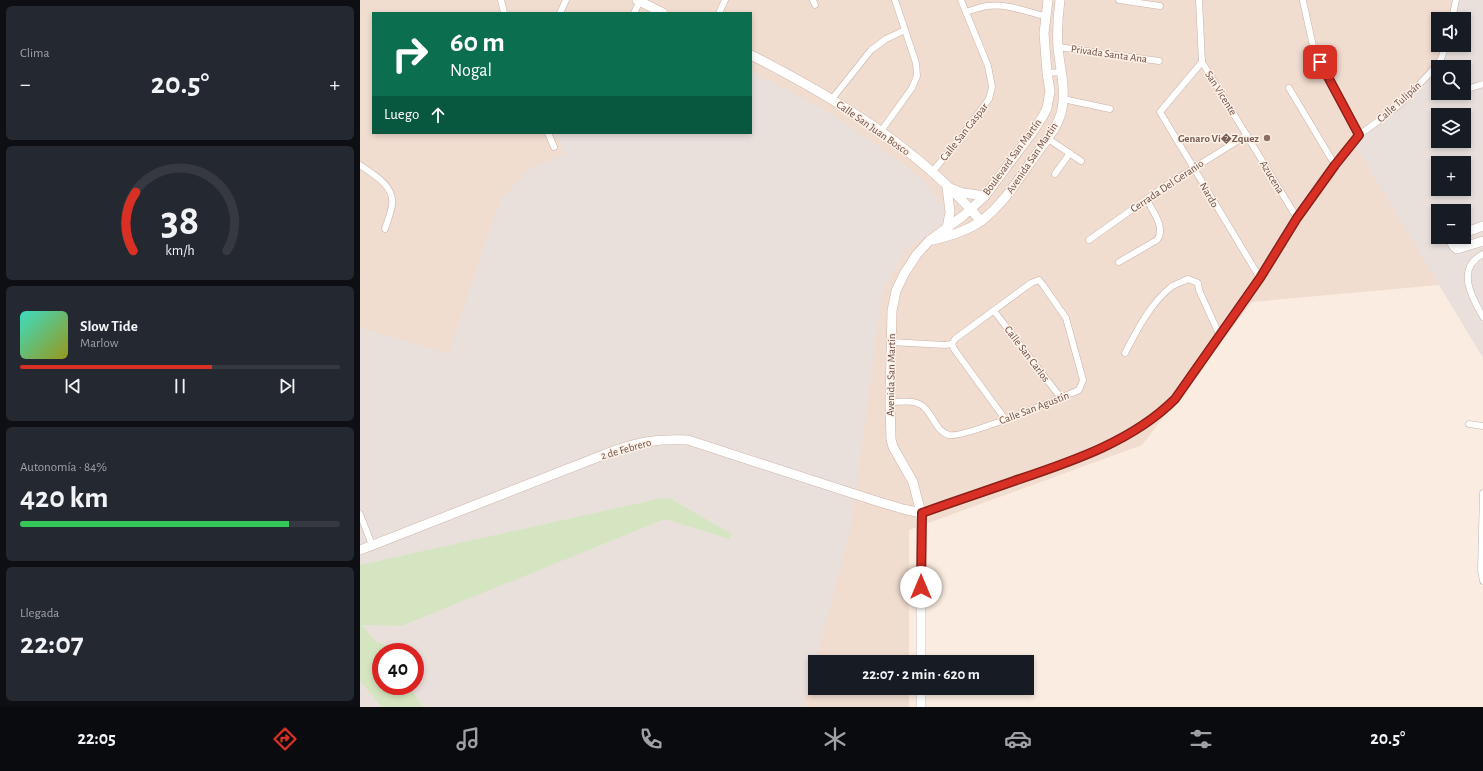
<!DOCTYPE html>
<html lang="es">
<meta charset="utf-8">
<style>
body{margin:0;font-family:"Alegreya Sans",sans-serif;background:#242831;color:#f1f3f6;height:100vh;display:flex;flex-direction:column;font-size:15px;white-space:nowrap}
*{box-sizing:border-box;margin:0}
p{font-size:13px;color:#9ea1a6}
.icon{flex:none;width:22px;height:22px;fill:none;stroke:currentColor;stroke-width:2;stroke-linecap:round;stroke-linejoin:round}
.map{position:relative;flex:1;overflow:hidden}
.sheet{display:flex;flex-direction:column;gap:6px;padding:6px;background:#0d0f14;width:360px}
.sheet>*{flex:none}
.guide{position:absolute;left:12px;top:12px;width:380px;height:122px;border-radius:0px;box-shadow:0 2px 6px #0003;background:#0b6e4f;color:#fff;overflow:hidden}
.controls{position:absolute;left:1071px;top:12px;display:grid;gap:8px}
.controls a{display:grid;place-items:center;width:40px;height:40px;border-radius:0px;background:#171b24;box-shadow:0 2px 6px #0003;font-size:20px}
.speed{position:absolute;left:12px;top:643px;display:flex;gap:8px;font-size:20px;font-weight:700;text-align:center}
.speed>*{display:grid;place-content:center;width:52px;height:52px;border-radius:50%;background:#171b24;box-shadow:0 2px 6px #0003;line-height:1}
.speed .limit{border:6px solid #d22;background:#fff;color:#111}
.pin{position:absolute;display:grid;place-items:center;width:34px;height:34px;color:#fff;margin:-17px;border-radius:8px;box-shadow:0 2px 6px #0006}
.me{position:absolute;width:44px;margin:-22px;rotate:0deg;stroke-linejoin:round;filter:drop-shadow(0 0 3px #0008)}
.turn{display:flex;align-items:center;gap:14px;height:84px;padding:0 12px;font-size:18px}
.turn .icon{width:52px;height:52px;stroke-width:2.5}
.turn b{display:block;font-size:28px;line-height:34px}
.then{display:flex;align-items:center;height:38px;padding:0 12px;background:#0003;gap:8px;font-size:15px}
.big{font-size:30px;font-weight:700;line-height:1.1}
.sheet .tile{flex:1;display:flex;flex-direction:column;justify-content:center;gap:6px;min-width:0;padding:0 14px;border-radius:6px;background:#242831}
.sheet .dial{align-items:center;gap:0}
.dial svg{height:104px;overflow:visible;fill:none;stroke:#363941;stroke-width:7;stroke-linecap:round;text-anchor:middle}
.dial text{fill:#f1f3f6;stroke:none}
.song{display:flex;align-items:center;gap:12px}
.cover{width:48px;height:48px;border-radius:6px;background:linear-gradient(135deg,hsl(170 70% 55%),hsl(60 70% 35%))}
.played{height:4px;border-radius:2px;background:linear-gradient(90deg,#d93025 60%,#363941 60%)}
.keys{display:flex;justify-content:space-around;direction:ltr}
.heat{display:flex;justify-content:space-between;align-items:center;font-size:22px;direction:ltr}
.charge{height:6px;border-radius:3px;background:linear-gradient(90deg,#34c759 84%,#363941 0)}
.trip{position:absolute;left:448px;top:655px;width:226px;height:40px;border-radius:0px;background:#171b24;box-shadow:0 2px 6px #0003;font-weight:700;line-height:40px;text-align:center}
.menu{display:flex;height:64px;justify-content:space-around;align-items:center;background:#090b0e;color:#9ea1a6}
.menu .icon{width:28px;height:28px}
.menu .selected{color:#d93025}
.menu b{font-size:18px;color:#f1f3f6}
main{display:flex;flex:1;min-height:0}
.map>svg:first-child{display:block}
.residential{fill:#f1dcd0;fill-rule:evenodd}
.industrial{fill:#e9e0dc;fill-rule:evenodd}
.green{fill:#d6e5c1}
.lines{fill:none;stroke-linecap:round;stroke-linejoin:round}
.street-casing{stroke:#c9b2a9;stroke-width:7}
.secondary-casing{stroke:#ceb3a9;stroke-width:10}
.street{stroke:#fff;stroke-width:6}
.secondary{stroke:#fff;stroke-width:9}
.route-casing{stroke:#8d1f18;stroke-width:10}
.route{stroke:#d93025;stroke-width:7}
.education-dot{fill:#8d6e63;stroke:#fdf0e6;stroke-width:1.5}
.labels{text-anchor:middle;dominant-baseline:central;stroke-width:3;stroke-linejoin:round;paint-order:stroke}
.street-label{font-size:11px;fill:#6e514a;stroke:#fdf0e6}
.education-label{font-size:11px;font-weight:bold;fill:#785e54;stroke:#fdf0e6;text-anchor:end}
</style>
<main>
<section class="sheet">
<div class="tile"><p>Clima</p>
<div class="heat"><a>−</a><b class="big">20.5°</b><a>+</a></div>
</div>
<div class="tile dial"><svg viewBox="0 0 100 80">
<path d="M14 69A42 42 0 1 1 86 69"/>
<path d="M14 69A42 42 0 0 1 16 24" stroke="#d93025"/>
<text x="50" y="56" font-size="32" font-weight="700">38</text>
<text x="50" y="72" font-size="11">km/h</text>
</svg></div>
<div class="tile">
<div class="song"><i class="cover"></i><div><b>Slow Tide</b><p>Marlow</p></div></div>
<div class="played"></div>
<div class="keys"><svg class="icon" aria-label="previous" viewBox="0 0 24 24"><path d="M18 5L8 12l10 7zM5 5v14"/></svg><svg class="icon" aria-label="pause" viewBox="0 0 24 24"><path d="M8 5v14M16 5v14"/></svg><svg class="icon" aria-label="next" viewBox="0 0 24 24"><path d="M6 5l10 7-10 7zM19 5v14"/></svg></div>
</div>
<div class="tile"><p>Autonomía · 84%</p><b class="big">420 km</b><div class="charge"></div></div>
<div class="tile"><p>Llegada</p><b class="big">22:07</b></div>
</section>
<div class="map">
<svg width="1123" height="707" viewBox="0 0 1123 707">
<rect width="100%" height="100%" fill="#faece0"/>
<path class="residential" d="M 0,0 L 1123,0 L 1123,281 L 892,302 L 782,445 L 549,530 L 549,662 L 455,662 L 455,688 L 549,688 L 549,707 L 0,707 ZM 13,13 L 391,13 L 391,133 L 13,133 ZM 1078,19 L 1104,19 L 1104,45 L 1078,45 ZM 1078,67 L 1104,67 L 1104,93 L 1078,93 ZM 1078,115 L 1104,115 L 1104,141 L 1078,141 ZM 1078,163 L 1104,163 L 1104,189 L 1078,189 ZM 1078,211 L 1104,211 L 1104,237 L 1078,237 ZM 21,652 L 55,652 L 55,686 L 21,686 Z"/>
<g class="industrial">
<path d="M 1096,0 L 1123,0 L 1123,358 L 993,142 L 1021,119 L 1070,73 L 1086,45 L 1104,45 L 1104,19 L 1092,19 ZM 1078,67 L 1104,67 L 1104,93 L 1078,93 ZM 1078,115 L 1104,115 L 1104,141 L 1078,141 ZM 1078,163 L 1104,163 L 1104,189 L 1078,189 ZM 1078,211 L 1104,211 L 1104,237 L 1078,237 Z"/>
<path d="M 391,71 L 467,111 L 525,151 L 564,180 L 585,208 L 582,224 L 546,249 L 522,294 L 491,529 L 443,707 L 0,707 L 0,328 L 89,354 L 130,228 L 142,198 L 170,168 L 204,155 L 196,133 L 391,133 ZM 21,652 L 55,652 L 55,686 L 21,686 Z"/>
</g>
<path class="green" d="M 302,498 L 311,499 L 372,534 L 369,539 L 305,519 L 41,626 L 2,625 L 16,642 L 24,644 L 29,652 L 21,652 L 21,686 L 50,686 L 62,707 L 22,707 L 0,681 L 0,565 Z"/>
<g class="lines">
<defs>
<g id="street">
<path d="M 141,0 L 144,13"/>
<path d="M 453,0 L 455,5"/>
<path d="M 759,0 L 800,6"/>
<path d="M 839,0 L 842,62 L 937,218"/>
<path d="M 943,1 L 953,46 L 960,62 L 999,135"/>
<path d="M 606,12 C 613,10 620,7 627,6 C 646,3 667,12 685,16"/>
<path d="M 200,13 L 206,0"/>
<path d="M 274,13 L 280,1"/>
<path d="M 359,13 L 365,0"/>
<path d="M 1092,19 L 1096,0"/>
<path d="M 698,47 L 799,61"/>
<path d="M 842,62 L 800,112 L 900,278"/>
<path d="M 687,73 L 701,72"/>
<path d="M 929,88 L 975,165"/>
<path d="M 1104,90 L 1123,84"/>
<path d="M 1090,95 L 1096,93"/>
<path d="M 472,99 L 511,50 L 526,39 L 545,30"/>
<path d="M 703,99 L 750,109"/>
<path d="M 521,131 L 552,88 L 557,76 L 556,63 L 535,0"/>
<path d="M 188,133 L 194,147"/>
<path d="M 687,138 L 721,161"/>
<path d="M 0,165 C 13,174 35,186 32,205 C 31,213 27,222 25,229"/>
<path d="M 573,171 L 597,142 L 629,99 L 632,87 L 628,66 L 601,0"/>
<path d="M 695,174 L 710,153"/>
<path d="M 729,240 L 805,186 L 887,135"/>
<path d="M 1123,254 C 1095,268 1112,298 1123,317"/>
<path d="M 759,262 L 797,240 C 806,228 793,212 787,200"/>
<path d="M 634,311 L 701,398"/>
<path d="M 531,342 L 585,345 L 592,344"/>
<path d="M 592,344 L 594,349 L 645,419"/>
<path d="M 765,353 C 777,330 790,304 811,287 C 815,284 822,282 828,279 L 838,283 L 839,290 L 859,334"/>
<path d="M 530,402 C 539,402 549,400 557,403 C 572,408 574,431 589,435 C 602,439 701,398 719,390 L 723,380 L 706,318 L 683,285 L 679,280 L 671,283 L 595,339 L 592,344"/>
<path d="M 1109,424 L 1123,426"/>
<path d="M 1123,493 L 1121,571 L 1123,581"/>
<path d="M 561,513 L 681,472 L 731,452 L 770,433 L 805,409 L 815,399 L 847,355 L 859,334 L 900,278 L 937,218 L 987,149 L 999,135 L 1021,119 L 1039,105 L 1070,73 L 1081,59 L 1086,45"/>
<path d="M 0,514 L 12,545"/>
</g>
<g id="secondary">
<path d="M 277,0 L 303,13"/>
<path d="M 391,55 C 477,99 557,147 621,221"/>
<path d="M 587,228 L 590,212 L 587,187 L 603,193 L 625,196"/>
<path d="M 1104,233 L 1123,226"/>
<path d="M 1092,237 C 1091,243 1092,246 1097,249 L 1123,241"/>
<path d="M 573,240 C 590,236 607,231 621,221 C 644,204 659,178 675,156 C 685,142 699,126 702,109 C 706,89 700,68 698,48 C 697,33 698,15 700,0"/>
<path d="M 0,550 L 256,450 C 283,441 299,439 328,440 L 513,500 L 543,509 L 561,513"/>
<path d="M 561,662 L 561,513 L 553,482 L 533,447 L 531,439 L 530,402 L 532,311 L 536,291 L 544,274 L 557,254 L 569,241 L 603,216 L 625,196 L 674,130 L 683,116 L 687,108 L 690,91 L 687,73 L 684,33 L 688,0"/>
<path d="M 561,707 L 561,688"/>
</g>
</defs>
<use href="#street" class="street-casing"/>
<use href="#secondary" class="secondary-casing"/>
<use href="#street" class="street"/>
<use href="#secondary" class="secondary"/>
</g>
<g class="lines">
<defs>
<path id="route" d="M 561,587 L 562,513 C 592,502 623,492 654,481 C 710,462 772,442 815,399 L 900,278 L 937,218 L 975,165 L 999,135 L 960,62"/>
</defs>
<use href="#route" class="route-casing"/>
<use href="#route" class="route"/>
</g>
<circle class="education-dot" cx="907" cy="138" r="4"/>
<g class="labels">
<g class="street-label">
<text transform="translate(749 54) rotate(8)">Privada Santa Ana</text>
<text transform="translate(861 93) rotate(58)">San Vicente</text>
<text transform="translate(1039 102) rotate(-42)">Calle Tulipán</text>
<text transform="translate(513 128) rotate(35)">Calle San Juan Bosco</text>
<text transform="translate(604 132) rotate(-52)">Calle San Gaspar</text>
<text transform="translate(652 157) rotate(-54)">Boulevard San Martín</text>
<text transform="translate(672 158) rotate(-56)">Avenida San Martin</text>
<text transform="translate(912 177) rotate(59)">Azucena</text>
<text transform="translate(807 186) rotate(-34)">Cerrada Del Geranio</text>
<text transform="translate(849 195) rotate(60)">Nardo</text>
<text transform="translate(667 354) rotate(53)">Calle San Carlos</text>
<text transform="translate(531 375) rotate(-89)">Avenida San Martín</text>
<text transform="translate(674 408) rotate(-21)">Calle San Agustín</text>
<text transform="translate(266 449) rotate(-16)">2 de Febrero</text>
</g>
<g class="education-label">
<text x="899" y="138">Genaro Vi�Zquez</text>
</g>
</g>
</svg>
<div class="controls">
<a><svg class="icon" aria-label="sound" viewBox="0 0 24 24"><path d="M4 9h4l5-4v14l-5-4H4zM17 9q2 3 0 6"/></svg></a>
<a><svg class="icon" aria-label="search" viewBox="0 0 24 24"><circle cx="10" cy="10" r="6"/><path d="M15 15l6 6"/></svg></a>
<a><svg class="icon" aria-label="layers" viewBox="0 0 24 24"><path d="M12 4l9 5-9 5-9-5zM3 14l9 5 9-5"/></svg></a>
<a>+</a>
<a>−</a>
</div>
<div class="speed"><div class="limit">40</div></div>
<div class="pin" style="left:960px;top:62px;background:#d93025"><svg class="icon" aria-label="arrive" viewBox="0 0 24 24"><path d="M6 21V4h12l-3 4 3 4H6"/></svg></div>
<svg class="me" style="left:561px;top:587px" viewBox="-20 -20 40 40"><circle r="19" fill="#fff"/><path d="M0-13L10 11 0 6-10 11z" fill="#d93025"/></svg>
<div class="trip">22:07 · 2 min · 620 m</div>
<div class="guide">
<div class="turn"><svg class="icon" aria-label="right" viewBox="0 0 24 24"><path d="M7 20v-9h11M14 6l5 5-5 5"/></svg><div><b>60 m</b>Nogal</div></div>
<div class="then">Luego<svg class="icon" aria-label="ahead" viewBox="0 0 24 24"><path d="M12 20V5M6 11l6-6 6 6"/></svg></div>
</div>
</div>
</main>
<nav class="menu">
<b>22:05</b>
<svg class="icon selected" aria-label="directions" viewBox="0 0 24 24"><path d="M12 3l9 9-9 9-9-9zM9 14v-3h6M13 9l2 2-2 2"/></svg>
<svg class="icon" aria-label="music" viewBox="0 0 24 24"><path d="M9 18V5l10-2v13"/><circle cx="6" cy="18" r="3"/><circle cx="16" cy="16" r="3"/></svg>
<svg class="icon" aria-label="phone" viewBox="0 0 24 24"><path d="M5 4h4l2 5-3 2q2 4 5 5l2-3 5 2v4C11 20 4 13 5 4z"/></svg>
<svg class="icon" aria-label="climate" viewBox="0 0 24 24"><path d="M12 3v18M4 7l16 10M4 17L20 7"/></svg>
<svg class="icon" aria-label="car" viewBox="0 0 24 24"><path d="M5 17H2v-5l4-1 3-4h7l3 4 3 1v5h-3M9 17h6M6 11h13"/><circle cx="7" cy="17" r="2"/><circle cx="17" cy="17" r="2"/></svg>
<svg class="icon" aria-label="filters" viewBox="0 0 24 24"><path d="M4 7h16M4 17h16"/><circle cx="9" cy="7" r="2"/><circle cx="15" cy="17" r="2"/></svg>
<b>20.5°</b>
</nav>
